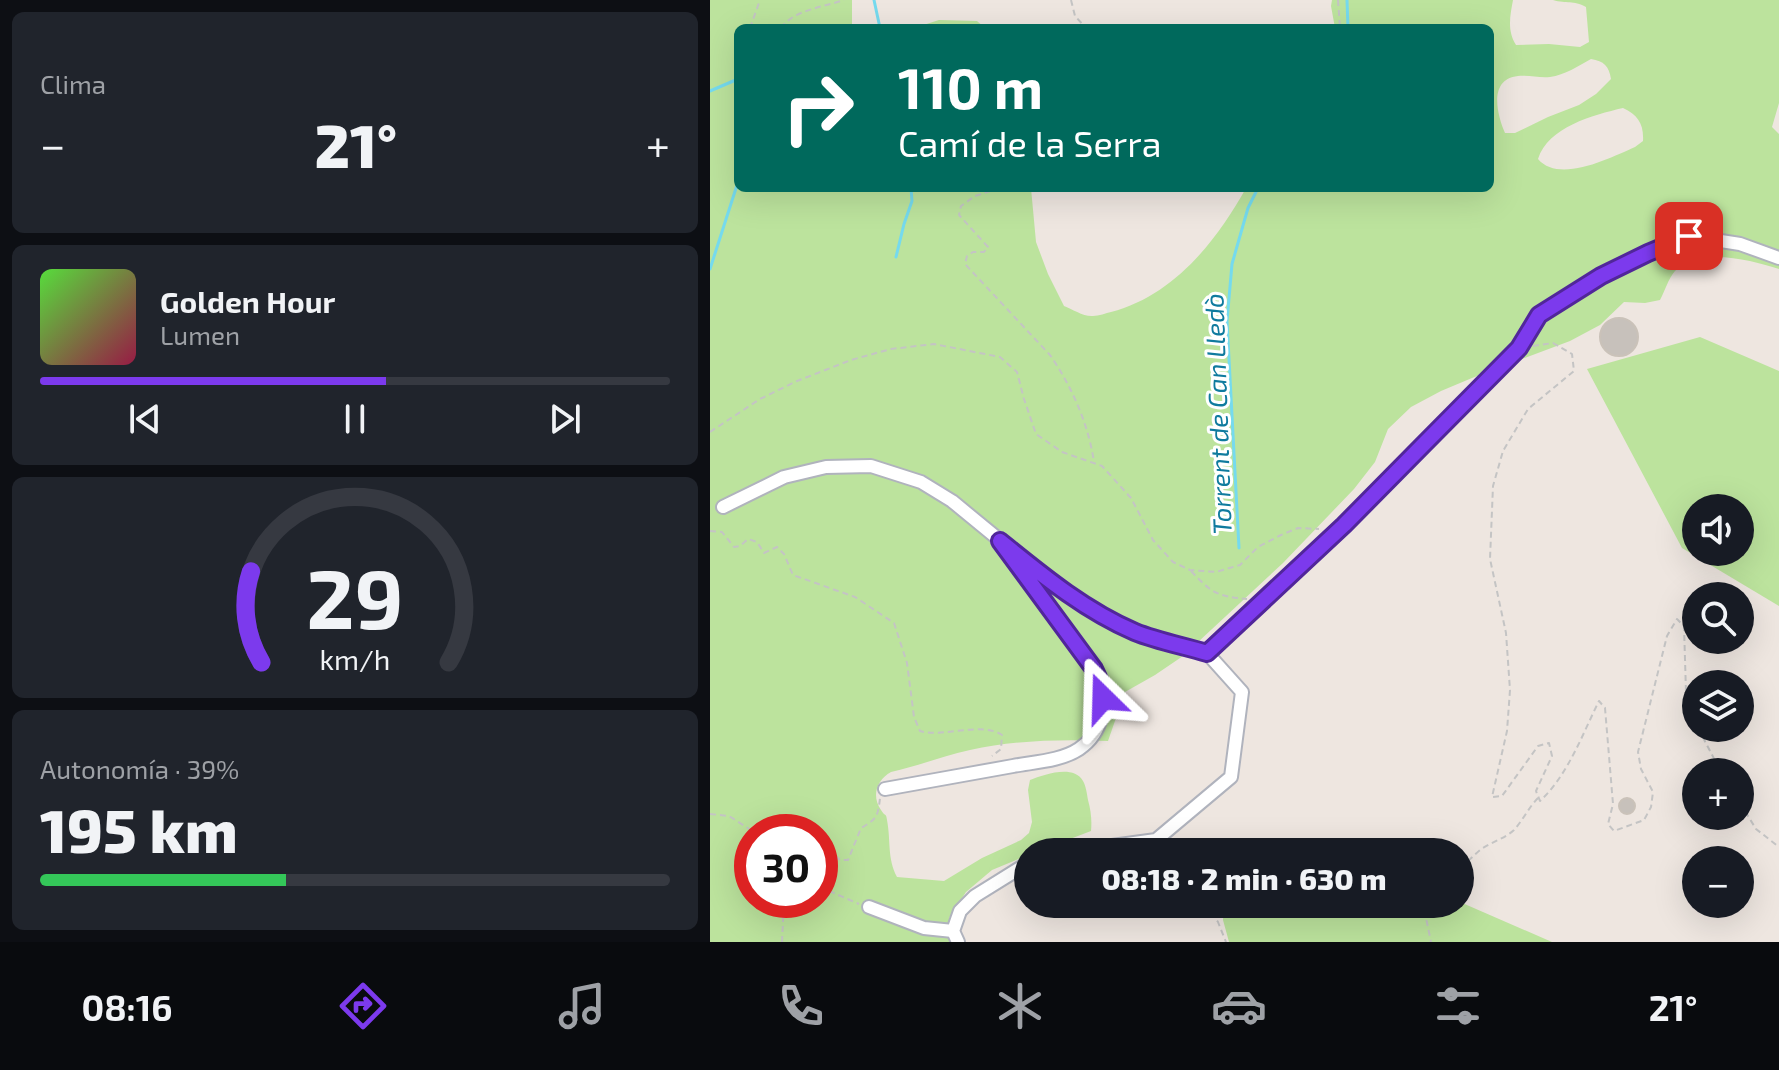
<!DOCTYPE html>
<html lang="es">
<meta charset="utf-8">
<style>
body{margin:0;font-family:"Exo 2",sans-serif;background:#20242c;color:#f1f3f6;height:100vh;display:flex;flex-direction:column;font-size:30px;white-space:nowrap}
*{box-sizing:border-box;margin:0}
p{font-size:26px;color:#9ea1a6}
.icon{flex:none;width:44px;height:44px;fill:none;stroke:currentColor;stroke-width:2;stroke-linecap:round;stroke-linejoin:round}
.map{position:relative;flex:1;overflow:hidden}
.details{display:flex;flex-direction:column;gap:12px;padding:12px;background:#0d0f14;width:710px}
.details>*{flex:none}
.banner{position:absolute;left:24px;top:24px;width:760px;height:168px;border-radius:12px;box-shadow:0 8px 32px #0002;background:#00695c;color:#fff;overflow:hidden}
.fabs{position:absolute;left:972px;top:494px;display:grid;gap:16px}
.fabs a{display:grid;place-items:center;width:72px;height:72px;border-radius:50%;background:#171b24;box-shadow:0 8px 32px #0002;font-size:40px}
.speed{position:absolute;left:24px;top:814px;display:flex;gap:16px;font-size:40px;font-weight:700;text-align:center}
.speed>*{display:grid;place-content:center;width:104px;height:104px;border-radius:50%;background:#171b24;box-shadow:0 8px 32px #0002;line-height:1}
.speed .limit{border:12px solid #d22;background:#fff;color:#111}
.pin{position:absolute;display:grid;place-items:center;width:68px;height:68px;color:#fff;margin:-34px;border-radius:16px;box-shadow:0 4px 12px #0006}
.me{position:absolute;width:88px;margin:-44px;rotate:338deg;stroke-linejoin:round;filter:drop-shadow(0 0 6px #0008)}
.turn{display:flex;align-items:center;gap:28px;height:168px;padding:0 32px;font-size:36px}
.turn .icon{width:104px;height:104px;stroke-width:2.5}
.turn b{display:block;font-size:56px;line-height:68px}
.big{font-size:60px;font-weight:800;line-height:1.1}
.details .tile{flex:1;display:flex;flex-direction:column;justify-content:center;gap:12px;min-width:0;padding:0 28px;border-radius:12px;background:#20242c}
.details .dial{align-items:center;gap:0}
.dial svg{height:208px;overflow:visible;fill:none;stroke:#363941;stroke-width:7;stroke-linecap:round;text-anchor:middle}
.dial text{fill:#f1f3f6;stroke:none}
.song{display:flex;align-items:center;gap:24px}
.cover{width:96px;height:96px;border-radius:12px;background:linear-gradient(135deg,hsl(110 70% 55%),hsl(340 70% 35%))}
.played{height:8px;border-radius:4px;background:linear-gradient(90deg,#7c3aed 55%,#363941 55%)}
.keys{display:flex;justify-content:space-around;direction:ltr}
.heat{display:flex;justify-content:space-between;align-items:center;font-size:44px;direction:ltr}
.charge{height:12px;border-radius:6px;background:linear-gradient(90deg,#34c759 39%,#363941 0)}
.trip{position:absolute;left:304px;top:838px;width:460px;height:80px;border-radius:40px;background:#171b24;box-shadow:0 8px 32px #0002;font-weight:800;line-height:80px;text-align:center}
.tabs{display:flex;height:128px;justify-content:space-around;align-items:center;background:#090b0e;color:#9ea1a6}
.tabs .icon{width:56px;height:56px}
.tabs .on{color:#7c3aed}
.tabs b{font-size:36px;color:#f1f3f6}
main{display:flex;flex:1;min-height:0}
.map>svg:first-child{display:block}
.green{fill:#bce39d;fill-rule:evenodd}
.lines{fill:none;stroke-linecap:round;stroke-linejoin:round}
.stream{stroke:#75daee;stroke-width:3}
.building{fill:#c7c1bb;stroke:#cac2b9;stroke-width:2}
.minor-casing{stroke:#b0b3bd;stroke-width:16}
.path{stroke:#c4c4c4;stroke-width:2;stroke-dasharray:6 4;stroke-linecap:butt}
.minor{stroke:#fff;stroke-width:12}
.route-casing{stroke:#51269a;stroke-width:20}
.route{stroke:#7c3aed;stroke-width:14}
.labels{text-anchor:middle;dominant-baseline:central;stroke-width:6;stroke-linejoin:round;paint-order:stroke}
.water-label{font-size:26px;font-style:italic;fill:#0f7b9e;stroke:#fff}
</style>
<main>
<section class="details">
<div class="tile"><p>Clima</p>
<div class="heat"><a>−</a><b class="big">21°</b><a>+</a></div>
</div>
<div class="tile">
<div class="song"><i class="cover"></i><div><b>Golden Hour</b><p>Lumen</p></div></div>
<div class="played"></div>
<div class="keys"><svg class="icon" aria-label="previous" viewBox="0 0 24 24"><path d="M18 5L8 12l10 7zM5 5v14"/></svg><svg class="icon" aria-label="pause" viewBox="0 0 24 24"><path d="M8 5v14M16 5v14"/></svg><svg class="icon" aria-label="next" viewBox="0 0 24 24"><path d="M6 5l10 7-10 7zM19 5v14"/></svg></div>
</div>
<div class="tile dial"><svg viewBox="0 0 100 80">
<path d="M14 69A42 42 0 1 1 86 69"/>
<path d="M14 69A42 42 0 0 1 10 34" stroke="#7c3aed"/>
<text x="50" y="56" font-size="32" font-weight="700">29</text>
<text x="50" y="72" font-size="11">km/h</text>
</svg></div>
<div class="tile"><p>Autonomía · 39%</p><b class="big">195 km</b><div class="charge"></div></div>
</section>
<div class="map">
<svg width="1069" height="942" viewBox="0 0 1069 942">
<rect width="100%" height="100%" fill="#eee6e0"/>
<g class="green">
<path d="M 0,0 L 142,0 L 142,28 L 28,28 L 28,188 L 321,188 L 326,242 L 338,274 L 354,306 C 362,309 374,317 383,316 C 389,316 396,313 401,312 C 463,296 506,242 536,188 L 780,188 L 780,28 L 625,28 L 621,6 L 622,0 L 803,0 C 800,16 797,31 806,45 L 839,44 L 870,47 L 879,42 L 876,7 C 863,0 857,4 843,0 L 1069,0 L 1069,103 L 1062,127 L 1069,134 L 1069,269 C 1041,260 989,246 965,271 C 958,279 955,291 950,300 L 935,303 L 914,302 L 890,325 L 860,341 L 762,378 L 731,391 L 701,407 L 678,429 L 665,462 L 644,489 L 573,563 L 473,656 L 445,675 L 415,692 L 398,741 C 352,739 306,740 260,750 C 233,756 208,766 181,772 C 167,780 161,795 171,810 C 175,817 176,812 177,820 C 181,841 177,858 187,877 L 234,881 L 272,858 L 311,840 L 319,833 L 322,822 L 318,790 L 320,780 C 334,775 363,764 373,781 C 376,786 377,794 378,800 C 381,811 382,820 381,831 L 326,852 L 318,852 L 318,855 L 282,870 L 256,892 L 239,918 L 240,942 L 0,942 ZM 881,59 C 894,61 899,66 901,79 L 886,94 L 869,105 L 838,117 L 805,133 L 795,133 C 787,115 778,79 808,76 C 819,75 829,78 840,77 C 855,75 868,66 881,59 ZM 913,108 C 928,115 934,124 933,141 L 925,147 C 900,158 849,184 828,159 C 838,127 883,115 913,108 ZM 42,832 L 110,832 L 110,900 L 42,900 Z"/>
<path d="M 229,20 L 267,21 L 275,28 L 204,28 Z"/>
<path d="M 990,337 L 1069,371 L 1069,606 L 972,548 L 877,369 ZM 1030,508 L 1030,552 L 986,552 L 986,508 Z"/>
<path d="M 750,902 L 842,942 L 519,942 L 513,920 L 514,904 L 750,904 Z"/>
</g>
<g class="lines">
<g class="stream">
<path d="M 164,0 L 170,28"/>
<path d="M 637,0 L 638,28"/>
<path d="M 0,91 L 28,79"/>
<path d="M 186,257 L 194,224 L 202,201 L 201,188"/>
<path d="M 0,269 L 28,182"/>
<path d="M 529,548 L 517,321 L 522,264 L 538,208 L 548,188"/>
</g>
</g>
<g class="building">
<circle cx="909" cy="337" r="19"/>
<circle cx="917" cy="806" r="8"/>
</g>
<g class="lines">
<defs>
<g id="minor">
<path d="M 13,507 L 74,477 L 116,467 L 161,466 L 211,482 L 242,501 L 337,579 L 381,610 L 426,632 L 497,653"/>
<path d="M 497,653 L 673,486 L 809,348 L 829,315 L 891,276 L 979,236 L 1030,244 L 1069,258"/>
<path d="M 175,789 C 218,781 260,774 303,766 C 324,762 351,761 369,749 C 393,733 398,703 388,677 L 301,556"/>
<path d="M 358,852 L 446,840 L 521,777 L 532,692 L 497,653"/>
<path d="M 159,907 L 214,928 L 243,931"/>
<path d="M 248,942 L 243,931 L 250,911 L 265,896 L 318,863"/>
</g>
</defs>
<use href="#minor" class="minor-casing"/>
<g class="path">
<path d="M 361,0 L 365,16 L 376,28"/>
<path d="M 628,0 L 630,28"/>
<path d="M 40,28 L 50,0"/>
<path d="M 71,28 C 83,10 114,7 134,0"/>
<path d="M 387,28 L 392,26 L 394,28"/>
<path d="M 290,188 L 265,196 L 251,206 L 249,215 L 278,247 L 274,252 L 263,252 L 257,256 L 255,264 L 340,355 C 362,387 378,423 384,462"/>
<path d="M 823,346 L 843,343 L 862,354 L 864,371 L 818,409 L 793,451 L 783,486 L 780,559 L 796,633 L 800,690 L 797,731 L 782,797 L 792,796 L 828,746 L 839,743 L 842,756 L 826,791 L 830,801 C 858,775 872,735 889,701 L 895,708 L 903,804 L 898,824 L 904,831 L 934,820 L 941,807 L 943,792 L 931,769 L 928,752 L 957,636 L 967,619 L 974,626 L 976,692 L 986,721"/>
<path d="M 0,432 L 50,399 L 87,381 L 141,360 L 181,349 L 224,344 L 290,357 L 307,372 L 314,399 L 326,434 L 352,452 L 392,466 L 421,498 L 443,540 L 463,562 L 480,570 L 506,572 L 530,565 L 548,547 L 571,535 L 588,528 L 609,529"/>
<path d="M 0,531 L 12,532 L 24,547 L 30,546 L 38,539 L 47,542 L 54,553 L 67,547 L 74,554 L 83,575 L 145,597 L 184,623 L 197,663 L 204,717 L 210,731 C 234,738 271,721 292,735 L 291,749 L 282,756"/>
<path d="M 481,571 C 502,593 506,596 537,599"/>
<path d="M 988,728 L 1011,772"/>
<path d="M 1030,803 L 1046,829 L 1069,847"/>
<path d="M 0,814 L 19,816 L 44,832"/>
<path d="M 76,832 L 75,821 L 88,824 L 97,832"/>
<path d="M 110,843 L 130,860 L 138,860 L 151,828 C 167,819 168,816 170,798"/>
<path d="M 750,867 C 758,862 763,856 770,850 C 781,842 794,839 804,830 C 813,820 819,807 828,798"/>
<path d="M 110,887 L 149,904"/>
<path d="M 496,904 L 508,922 L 516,942"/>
<path d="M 706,904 L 715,913 L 721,942"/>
<path d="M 72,942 L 74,900"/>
</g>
<use href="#minor" class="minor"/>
</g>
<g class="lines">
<defs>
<path id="route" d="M 393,698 L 392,686 L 384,669 L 290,541 C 332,575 374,610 425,632 C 447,641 474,646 497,653 L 634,525 L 712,446 L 809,348 L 829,315 L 891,276 L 938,253 L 979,236"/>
</defs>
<use href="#route" class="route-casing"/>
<use href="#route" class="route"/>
</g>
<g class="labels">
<g class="water-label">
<text transform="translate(507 414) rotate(-92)">Torrent de Can Lledò</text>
</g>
</g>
</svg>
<div class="fabs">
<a><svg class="icon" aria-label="sound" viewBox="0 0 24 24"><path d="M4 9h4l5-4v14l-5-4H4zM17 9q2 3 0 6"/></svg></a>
<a><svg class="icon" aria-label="search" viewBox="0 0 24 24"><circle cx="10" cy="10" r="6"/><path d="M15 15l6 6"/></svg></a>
<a><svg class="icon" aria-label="layers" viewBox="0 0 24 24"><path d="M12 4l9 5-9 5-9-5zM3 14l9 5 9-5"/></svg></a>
<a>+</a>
<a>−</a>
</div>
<div class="speed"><div class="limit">30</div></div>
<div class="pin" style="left:979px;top:236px;background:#d93025"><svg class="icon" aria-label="arrive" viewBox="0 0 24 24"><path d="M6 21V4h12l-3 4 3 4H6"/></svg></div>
<svg class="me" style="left:393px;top:698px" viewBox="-20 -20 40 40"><path d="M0-17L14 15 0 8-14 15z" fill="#7c3aed" stroke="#fff" stroke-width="4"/></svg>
<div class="trip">08:18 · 2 min · 630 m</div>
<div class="banner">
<div class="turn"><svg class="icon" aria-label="right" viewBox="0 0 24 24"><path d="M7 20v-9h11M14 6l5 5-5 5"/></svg><div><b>110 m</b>Camí de la Serra</div></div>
</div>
</div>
</main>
<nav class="tabs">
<b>08:16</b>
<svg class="icon on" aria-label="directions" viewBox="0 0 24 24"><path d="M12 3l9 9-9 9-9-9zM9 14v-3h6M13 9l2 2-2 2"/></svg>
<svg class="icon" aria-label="music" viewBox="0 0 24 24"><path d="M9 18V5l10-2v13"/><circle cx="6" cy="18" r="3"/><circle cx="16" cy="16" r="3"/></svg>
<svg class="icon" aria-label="phone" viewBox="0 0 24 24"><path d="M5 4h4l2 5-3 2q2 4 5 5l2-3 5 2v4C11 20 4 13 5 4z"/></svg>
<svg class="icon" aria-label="climate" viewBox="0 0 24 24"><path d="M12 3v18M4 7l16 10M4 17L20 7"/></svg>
<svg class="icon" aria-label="car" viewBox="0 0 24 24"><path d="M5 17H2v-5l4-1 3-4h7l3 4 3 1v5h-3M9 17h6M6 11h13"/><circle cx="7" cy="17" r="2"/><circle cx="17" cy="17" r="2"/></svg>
<svg class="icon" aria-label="filters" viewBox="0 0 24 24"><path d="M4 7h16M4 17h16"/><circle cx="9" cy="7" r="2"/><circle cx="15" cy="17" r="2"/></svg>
<b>21°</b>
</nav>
